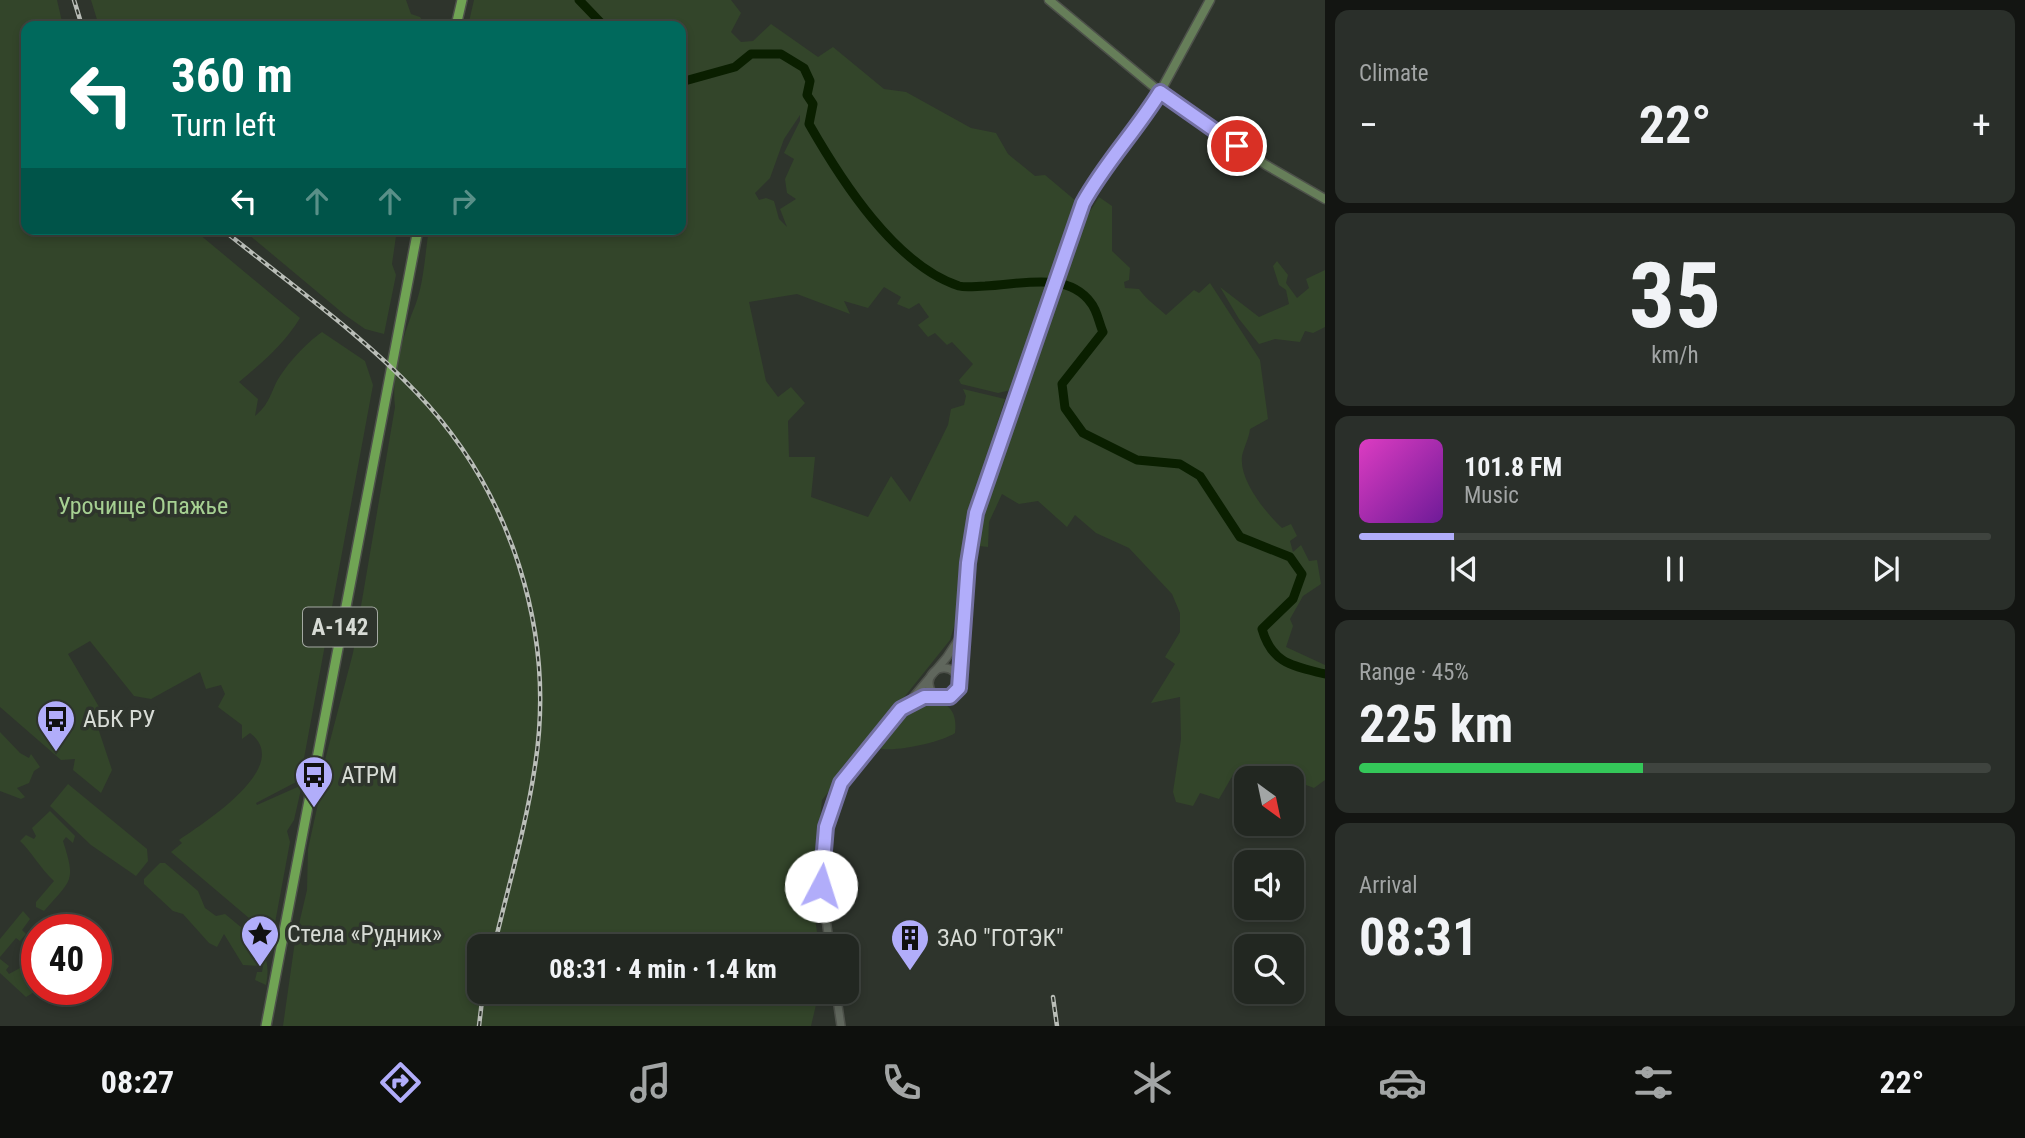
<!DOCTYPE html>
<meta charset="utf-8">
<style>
body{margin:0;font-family:"Roboto Condensed",sans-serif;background:#2a2f2a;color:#f1f3f6;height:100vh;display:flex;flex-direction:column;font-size:26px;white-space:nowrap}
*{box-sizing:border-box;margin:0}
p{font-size:23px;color:#a2a5a5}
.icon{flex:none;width:38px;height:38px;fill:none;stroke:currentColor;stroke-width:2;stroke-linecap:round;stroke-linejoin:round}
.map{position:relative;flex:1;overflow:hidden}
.drawer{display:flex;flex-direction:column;gap:10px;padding:10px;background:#131512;width:700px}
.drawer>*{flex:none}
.top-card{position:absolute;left:21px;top:21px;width:665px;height:214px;border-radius:14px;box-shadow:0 4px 10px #0003,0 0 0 2px #3f443f;background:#00695c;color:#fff;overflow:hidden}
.needle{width:46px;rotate:147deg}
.controls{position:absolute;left:1234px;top:766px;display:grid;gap:14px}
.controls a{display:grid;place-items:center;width:70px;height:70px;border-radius:14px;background:#222721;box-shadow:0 4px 10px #0003,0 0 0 2px #3f443f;font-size:35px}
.speed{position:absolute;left:21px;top:914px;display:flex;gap:14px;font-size:35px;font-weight:700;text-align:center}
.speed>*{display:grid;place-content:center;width:91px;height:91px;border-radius:50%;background:#222721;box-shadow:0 4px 10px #0003,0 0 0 2px #3f443f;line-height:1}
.speed .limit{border:10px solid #d22;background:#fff;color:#111}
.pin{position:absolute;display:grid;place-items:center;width:60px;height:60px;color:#fff;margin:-30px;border:4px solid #fff;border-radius:50%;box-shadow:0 2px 7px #0007}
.me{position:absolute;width:77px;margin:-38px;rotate:5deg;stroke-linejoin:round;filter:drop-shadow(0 0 5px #0008)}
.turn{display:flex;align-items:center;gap:24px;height:147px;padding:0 35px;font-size:32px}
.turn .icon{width:91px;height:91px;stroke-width:2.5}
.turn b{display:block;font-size:49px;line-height:60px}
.lanes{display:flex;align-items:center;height:66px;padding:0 35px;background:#0003;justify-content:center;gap:35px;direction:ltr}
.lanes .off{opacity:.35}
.big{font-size:52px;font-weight:700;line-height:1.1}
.drawer .card{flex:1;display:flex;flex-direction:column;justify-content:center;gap:10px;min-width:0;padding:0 24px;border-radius:14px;background:#2a2f2a}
.drawer .dial{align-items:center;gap:0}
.dial b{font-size:91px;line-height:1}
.song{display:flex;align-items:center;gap:21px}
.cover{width:84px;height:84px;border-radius:10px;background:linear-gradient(135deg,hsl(310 70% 55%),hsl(280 70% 35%))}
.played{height:7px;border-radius:4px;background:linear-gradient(90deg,#b1adfa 15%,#3f443f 15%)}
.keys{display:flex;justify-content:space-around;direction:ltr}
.heat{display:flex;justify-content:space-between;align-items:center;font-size:38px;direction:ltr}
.charge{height:10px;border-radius:5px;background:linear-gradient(90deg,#34c759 45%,#3f443f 0)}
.trip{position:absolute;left:467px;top:934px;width:392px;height:70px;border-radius:14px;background:#222721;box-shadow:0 4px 10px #0003,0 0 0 2px #3f443f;font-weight:700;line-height:70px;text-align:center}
.tab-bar{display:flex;height:112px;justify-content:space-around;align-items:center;background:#0e100d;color:#a2a5a5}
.tab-bar .icon{width:49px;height:49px}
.tab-bar .on{color:#b1adfa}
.tab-bar b{font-size:32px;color:#f1f3f6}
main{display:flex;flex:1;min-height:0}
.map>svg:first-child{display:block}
.green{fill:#33452a;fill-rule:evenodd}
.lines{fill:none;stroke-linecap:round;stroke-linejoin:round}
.river{stroke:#0a1f00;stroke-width:9}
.tertiary-casing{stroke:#4d514a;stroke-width:10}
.secondary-casing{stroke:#4d514a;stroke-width:11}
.trunk-casing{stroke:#4d514a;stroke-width:12}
.tertiary{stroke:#60675d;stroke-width:7}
.secondary{stroke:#667e59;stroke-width:8}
.trunk{stroke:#70a454;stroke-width:9}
.rail-casing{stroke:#babeb8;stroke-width:4.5}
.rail{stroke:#2e342c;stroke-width:2;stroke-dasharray:5;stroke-linecap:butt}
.route-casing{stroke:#7370a2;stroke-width:18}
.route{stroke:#b1adfa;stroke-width:12}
.labels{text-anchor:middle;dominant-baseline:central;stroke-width:7;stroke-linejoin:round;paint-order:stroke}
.shield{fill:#2e342c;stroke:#a4a9a2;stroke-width:2}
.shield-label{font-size:23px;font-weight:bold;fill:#d7dbd5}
.park-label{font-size:24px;fill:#a6d092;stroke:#2e342c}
.poi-label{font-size:24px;fill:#d7dbd5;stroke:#2e342c;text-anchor:start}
</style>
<main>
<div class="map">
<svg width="1325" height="1026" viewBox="0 0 1325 1026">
<rect width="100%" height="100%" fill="#2e342c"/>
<g class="green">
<path d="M 0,0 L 57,0 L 63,26 L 26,26 L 26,229 L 193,229 L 300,318 C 284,344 263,362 239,382 L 258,399 L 255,416 C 268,405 269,398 276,383 C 285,366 306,343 322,332 L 365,361 L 373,385 L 300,780 L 256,803 L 257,805 L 302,785 L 294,820 L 287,831 L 290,842 L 275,923 L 270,930 L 262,929 L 171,852 L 182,843 L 179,840 C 204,823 294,766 250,733 L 242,739 L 242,725 L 218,707 L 225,694 L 221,685 L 206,689 L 200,672 L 151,699 L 134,696 L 90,641 L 68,654 L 102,712 L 95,719 L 112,770 L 101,793 L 73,770 L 75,759 L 61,760 L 0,707 Z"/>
<path d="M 91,0 L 406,0 L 411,14 L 420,17 L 426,26 L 99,26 Z"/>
<path d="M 474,0 L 731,0 L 741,13 L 731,32 L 741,42 L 753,41 L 771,24 L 818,57 L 833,47 L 884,89 L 906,92 L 971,128 L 996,133 L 1008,154 L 1035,176 L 1045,175 L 1076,201 L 1073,219 L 1011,390 L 998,393 L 961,384 L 959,380 L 973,364 L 952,342 L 947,345 L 935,333 L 928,337 L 918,325 L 929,317 L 919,303 L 909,309 L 897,304 L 901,297 L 884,287 L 868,308 L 844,301 L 850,314 L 797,294 L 749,302 L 766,381 L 778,397 L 791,387 L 805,403 L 788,421 L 789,457 L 815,457 L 811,497 L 868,517 L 891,476 L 910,502 L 948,425 L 951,409 L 964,405 L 966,396 L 963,389 L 1005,399 L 969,512 L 956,620 L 950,640 L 822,800 L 812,895 L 819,947 L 480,947 L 480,992 L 819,992 L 811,1026 L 283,1026 L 295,941 L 307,890 L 308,849 L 323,781 L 330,768 L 325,760 L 353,653 L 395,407 C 391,376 403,335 415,306 C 424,283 425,253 429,229 L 681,229 L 681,26 L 468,26 ZM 800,115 L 800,121 L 784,153 L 794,159 L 785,179 L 787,193 L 796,199 L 780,209 L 787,227 L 779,219 L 774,201 L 766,198 L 759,200 L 755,193 L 770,178 L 784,139 Z"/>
<path d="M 1099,197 L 1112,206 L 1112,251 L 1130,268 L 1129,280 L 1124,282 L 1125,288 L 1139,289 C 1147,300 1156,306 1166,315 L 1194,290 L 1199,293 L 1210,283 L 1260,360 L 1268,419 L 1250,429 C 1249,438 1244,447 1242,456 C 1239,480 1265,512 1282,528 L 1291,524 L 1297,536 L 1290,541 L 1293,552 L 1301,545 L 1309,561 L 1317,560 L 1321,584 L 1303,596 L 1290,619 L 1293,626 L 1286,647 L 1325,665 L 1325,780 L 1314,788 L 1279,775 L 1276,779 L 1252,779 L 1234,773 L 1219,799 L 1200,793 L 1193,806 L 1176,802 L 1173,792 L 1181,739 L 1180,697 L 1151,703 L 1175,664 L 1165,657 L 1180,632 L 1180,613 L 1172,594 L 1129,548 L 1096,533 L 1075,515 L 1067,527 L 1038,501 L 1019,504 L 1002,494 L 989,522 L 988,547 L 979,546 L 986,504 L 1051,320 L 1050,311 L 1062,274 L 1067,271 L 1087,216 Z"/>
<path d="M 242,229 L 397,229 L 392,264 L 396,275 L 384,334 L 365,329 L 345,315 Z"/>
<path d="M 1277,261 L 1288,275 L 1286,283 L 1297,298 L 1309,288 L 1306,279 L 1325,270 L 1325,327 L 1313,333 L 1305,331 L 1300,342 L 1275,339 L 1259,344 L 1239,319 L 1220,287 L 1259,317 L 1289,304 L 1286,290 L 1279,285 L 1273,266 Z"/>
<path d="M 922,700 C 945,699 958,708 955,733 C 942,742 893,753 878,748 L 877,743 L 904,710 Z"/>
<path d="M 0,732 L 20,753 L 29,758 L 31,754 L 40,767 L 34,771 L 29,783 L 17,788 L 25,797 L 21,799 L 0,791 Z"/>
<path d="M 68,784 L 147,849 L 148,861 L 136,876 L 91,845 L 50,806 Z"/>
<path d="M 50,811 L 75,836 L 73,843 L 66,837 L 63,841 C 76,882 72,879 44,911 L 36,907 L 36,902 L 54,881 C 40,868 31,851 20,841 L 26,835 L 34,839 L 36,836 L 32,828 Z"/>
<path d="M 160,863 L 165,863 L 198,891 L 205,908 L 216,916 L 225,914 C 250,935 274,948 266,985 L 255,980 L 257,972 L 262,972 L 263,966 L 243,965 L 224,934 L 217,947 L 209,943 L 183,914 L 173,911 L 144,884 L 144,879 Z"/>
<path d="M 23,911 L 30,919 L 22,930 L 26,934 L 20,941 L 16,938 L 0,957 L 0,939 Z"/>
<path d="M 0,959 L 9,966 L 6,970 L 9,974 L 20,968 L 26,976 L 30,971 L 37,977 C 37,987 36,992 26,997 L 0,973 Z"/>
</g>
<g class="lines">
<g class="river">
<path d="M 579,0 L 604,26"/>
<path d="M 681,82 L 735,67 L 751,54 L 781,54 L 804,68 L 810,81 L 807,95 L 813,104 L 809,124 C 841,180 895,265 959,286 C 967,288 977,286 985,286 C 1019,285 1067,270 1091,303 C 1097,310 1099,323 1103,332 L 1062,384 L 1065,408 L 1083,433 L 1137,460 L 1180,464 L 1200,476 L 1240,537 L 1290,557 L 1302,574 L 1293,599 L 1262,629 C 1272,664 1293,666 1325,674"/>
</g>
<defs>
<g id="tertiary">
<circle cx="944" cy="683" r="15"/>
<path d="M 960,684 L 968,563 L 976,513 L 1083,203 C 1104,163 1136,131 1160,92"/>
<path d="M 907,704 L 924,697 L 939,698"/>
<path d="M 830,947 L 821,885 L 826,827 L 841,783 L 947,657 L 962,634"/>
<path d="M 836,992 L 841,1026"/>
</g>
<g id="secondary">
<path d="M 1049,0 L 1165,96 L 1266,165 L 1325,199"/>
<path d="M 1160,92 L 1210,0"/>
</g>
<g id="trunk">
<path d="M 456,26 L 462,0"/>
<path d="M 266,1026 L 418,229"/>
</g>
</defs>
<use href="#tertiary" class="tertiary-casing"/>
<use href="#secondary" class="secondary-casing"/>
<use href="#trunk" class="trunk-casing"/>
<use href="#tertiary" class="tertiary"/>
<use href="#secondary" class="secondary"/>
<use href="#trunk" class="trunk"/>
<defs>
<g id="rail">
<path d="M 74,0 L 82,26"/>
<path d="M 222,229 C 287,282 358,331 416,392 C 511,491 556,631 535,766 C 526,827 508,887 494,947"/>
<path d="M 1053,997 L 1057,1026"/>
<path d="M 479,1026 L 483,992"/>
</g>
</defs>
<use href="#rail" class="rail-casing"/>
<use href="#rail" class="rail"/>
</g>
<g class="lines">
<defs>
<path id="route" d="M 821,886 L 826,827 L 841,783 L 901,709 L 924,697 L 950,697 L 959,688 L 968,563 L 976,513 L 1083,203 C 1105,163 1136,131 1160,92 L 1237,146"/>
</defs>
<use href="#route" class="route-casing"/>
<use href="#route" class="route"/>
</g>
<defs>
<symbol id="bus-pin" viewBox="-11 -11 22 30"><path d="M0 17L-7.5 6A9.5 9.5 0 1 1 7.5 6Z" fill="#b1adfa" stroke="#2e342c"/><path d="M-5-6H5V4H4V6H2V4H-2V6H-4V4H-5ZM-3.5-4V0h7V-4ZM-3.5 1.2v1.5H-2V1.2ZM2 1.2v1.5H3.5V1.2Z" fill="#111"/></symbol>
<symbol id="sight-pin" viewBox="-11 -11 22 30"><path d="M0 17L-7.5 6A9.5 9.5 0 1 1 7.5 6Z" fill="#b1adfa" stroke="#2e342c"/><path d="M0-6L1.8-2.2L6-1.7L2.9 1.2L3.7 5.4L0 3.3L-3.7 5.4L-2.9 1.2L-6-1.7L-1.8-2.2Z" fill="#111"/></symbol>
<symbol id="building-pin" viewBox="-11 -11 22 30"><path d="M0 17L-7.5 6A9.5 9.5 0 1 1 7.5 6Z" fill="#b1adfa" stroke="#2e342c"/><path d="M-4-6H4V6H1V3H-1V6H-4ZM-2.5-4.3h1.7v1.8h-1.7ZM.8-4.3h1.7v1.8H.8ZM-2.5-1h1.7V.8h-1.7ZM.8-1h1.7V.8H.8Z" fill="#111"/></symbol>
</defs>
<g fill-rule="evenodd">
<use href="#bus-pin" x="34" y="697" width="44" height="60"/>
<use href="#bus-pin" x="292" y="753" width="44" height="60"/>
<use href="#sight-pin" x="238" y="912" width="44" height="60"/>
<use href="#building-pin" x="888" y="916" width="44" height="60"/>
</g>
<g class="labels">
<rect class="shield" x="303" y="607.5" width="74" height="39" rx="5"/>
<g class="shield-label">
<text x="340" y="627">А-142</text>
</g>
<g class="park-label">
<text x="143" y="506">Урочище Опажье</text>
</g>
<g class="poi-label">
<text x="83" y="719">АБК РУ</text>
<text x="341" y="775">АТРМ</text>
<text x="287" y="934">Стела «Рудник»</text>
<text x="937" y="938">ЗАО "ГОТЭК"</text>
</g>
</g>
</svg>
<div class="controls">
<a><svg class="needle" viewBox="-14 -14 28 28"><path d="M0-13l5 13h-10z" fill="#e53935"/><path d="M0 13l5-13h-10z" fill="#a2a5a5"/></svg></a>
<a><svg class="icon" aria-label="sound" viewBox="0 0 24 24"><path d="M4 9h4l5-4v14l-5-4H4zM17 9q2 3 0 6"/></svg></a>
<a><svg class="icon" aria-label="search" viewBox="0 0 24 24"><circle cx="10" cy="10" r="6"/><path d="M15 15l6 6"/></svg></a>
</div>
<div class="speed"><div class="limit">40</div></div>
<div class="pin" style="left:1237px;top:146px;background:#d93025"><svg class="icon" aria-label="arrive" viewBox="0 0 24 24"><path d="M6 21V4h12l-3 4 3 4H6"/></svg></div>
<svg class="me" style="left:821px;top:886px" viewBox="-20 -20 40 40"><circle r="19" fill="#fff"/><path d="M0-13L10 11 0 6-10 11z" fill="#b1adfa"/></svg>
<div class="trip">08:31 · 4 min · 1.4 km</div>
<div class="top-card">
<div class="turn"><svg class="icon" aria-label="left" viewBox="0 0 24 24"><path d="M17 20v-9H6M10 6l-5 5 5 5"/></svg><div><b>360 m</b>Turn left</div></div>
<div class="lanes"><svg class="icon" aria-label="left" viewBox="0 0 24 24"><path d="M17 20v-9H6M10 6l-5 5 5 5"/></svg><svg class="icon off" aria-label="ahead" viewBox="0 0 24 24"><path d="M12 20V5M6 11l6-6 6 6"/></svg><svg class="icon off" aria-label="ahead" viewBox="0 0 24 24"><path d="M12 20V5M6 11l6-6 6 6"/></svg><svg class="icon off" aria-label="right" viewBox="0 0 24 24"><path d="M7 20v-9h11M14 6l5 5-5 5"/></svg></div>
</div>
</div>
<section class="drawer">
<div class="card"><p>Climate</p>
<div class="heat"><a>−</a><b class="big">22°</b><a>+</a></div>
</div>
<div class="card dial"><b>35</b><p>km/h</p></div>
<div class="card">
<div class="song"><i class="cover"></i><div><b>101.8 FM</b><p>Music</p></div></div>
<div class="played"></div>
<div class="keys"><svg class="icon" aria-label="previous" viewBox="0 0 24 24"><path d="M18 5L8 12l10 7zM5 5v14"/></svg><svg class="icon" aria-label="pause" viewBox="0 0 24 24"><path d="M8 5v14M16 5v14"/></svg><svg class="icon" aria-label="next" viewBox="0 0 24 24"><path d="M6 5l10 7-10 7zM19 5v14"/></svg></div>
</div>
<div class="card"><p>Range · 45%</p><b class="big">225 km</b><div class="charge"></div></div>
<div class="card"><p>Arrival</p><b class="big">08:31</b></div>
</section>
</main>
<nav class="tab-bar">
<b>08:27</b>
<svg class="icon on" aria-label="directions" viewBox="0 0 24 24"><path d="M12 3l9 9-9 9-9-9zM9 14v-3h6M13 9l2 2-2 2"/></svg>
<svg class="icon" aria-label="music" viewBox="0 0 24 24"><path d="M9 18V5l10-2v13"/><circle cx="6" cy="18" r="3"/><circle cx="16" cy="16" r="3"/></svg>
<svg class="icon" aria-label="phone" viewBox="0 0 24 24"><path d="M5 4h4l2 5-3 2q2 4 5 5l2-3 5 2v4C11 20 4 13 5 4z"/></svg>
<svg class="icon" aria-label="climate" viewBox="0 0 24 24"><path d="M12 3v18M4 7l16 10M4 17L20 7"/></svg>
<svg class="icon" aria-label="car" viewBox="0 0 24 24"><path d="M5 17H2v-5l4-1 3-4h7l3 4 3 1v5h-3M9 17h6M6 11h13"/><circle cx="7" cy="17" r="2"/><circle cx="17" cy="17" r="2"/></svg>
<svg class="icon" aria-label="filters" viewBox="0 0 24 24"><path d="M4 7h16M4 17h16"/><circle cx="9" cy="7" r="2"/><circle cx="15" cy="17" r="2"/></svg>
<b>22°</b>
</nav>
